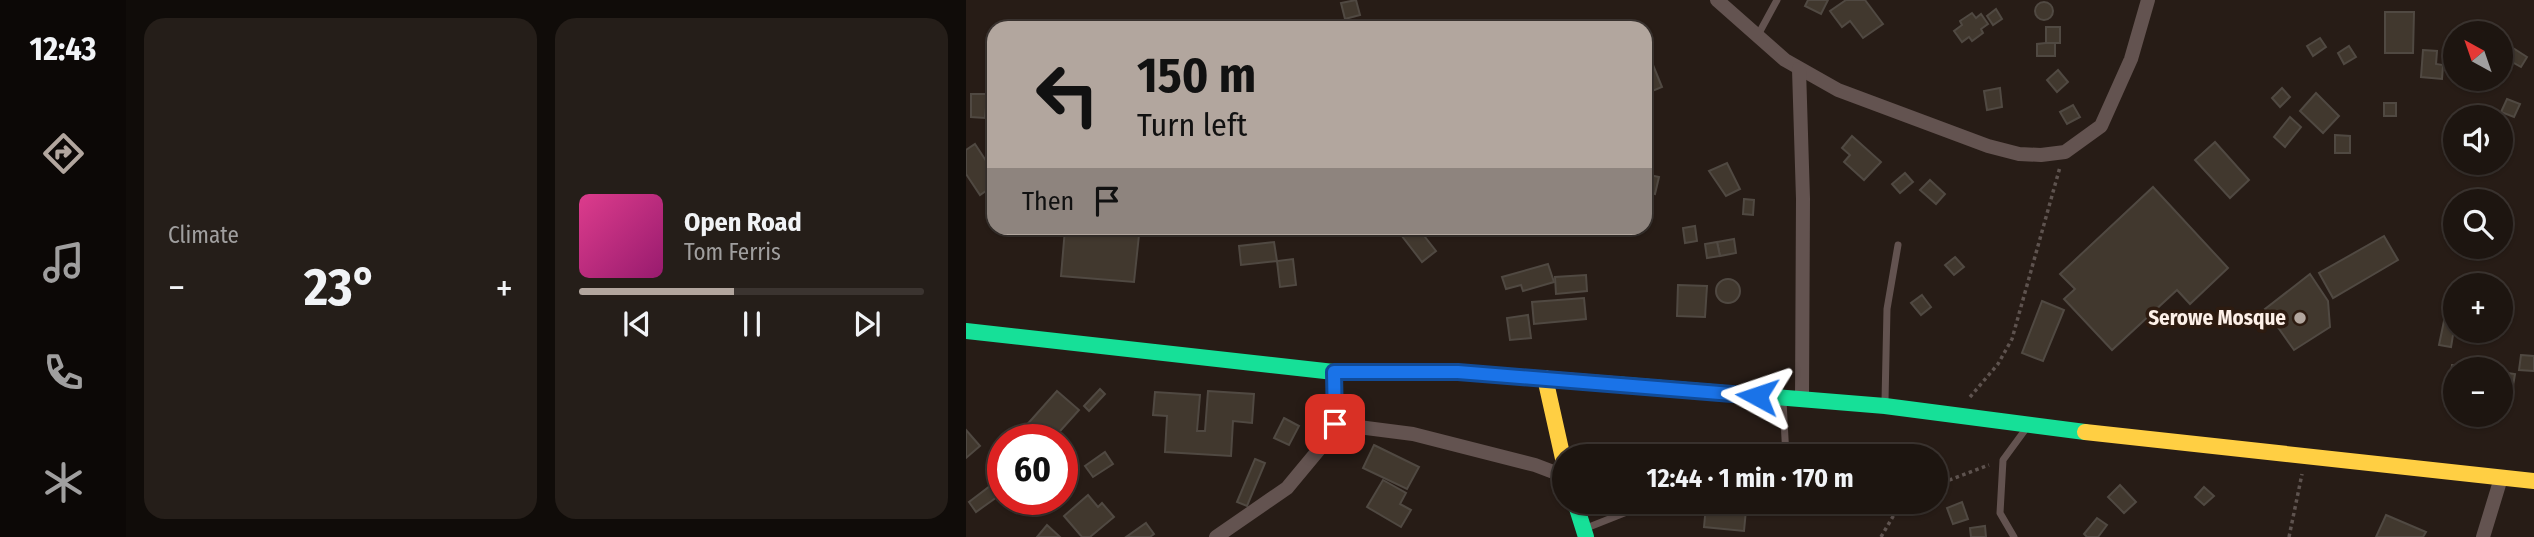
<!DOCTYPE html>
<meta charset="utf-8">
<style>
body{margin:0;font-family:"Fira Sans Condensed",sans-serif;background:#251e19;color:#f1f3f6;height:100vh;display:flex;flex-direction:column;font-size:26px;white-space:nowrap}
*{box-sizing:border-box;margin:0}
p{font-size:23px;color:#a09f9f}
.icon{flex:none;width:38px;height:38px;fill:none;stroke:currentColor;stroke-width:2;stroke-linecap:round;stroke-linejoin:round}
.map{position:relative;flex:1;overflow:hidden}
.panel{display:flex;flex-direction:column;gap:18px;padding:18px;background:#100c09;width:840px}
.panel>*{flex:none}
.banner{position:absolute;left:21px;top:21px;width:665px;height:214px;border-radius:21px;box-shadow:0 2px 5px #0004,0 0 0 2px #3b3430;background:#b2a69e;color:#111;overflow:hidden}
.needle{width:46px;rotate:320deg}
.controls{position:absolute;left:1477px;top:21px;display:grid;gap:14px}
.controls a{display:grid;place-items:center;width:70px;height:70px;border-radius:50%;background:#1d1510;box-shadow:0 2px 5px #0004,0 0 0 2px #3b3430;font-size:35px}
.speed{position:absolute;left:21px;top:424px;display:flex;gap:14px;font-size:35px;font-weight:700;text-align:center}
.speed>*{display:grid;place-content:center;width:91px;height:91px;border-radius:50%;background:#1d1510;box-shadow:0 2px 5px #0004,0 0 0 2px #3b3430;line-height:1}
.speed .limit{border:10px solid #d22;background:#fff;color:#111}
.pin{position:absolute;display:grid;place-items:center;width:60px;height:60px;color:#fff;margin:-30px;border-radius:14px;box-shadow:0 4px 10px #0006}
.me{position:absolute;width:77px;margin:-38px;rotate:275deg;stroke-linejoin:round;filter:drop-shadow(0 0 5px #0008)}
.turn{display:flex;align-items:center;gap:24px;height:147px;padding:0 35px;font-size:32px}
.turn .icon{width:91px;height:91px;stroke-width:2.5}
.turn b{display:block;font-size:49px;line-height:60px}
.then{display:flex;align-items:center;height:66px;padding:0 35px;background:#0003;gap:14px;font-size:26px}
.big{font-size:52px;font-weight:700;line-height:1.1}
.panel .card{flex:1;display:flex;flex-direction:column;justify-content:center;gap:10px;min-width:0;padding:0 24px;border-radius:21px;background:#251e19}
.song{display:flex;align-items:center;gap:21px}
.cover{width:84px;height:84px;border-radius:10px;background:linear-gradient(135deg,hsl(330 70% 55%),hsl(320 70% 35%))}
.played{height:7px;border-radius:4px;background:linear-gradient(90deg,#b2a69e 45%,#3b3430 45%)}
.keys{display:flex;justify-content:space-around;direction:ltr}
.heat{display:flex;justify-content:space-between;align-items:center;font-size:38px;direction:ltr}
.panel .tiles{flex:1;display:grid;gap:18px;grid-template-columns:repeat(2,1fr)}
.trip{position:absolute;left:586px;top:444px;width:396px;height:70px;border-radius:35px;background:#1d1510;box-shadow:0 2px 5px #0004,0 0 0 2px #3b3430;font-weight:700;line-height:70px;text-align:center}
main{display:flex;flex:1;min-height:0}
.dock{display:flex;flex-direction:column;width:126px;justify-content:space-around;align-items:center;background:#0c0806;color:#a09f9f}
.dock .icon{width:49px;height:49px}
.dock .selected{color:#b2a69e}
.dock b{font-size:32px;color:#f1f3f6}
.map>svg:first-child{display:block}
.building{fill:#41382e;stroke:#504942;stroke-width:2}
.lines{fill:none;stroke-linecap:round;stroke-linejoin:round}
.path{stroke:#5e534f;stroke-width:3.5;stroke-dasharray:3.5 3.5;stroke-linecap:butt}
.lane{stroke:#635350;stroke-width:7}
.street{stroke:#635350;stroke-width:14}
.fast{stroke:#16e098;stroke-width:16}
.slow{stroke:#ffcf43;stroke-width:16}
.jam{stroke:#f24e42;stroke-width:16}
.route-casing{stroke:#114b97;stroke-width:18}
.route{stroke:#1a73e8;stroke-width:12}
.poi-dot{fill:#b2a69e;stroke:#2d1b10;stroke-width:2.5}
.labels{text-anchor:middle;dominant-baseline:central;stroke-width:7;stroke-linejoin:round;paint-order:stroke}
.poi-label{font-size:21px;font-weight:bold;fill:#fdf0e8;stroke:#2d1b10;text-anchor:end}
</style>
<main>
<nav class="dock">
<b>12:43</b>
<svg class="icon selected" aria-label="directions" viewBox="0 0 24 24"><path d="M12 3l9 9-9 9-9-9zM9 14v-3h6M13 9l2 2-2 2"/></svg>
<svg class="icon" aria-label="music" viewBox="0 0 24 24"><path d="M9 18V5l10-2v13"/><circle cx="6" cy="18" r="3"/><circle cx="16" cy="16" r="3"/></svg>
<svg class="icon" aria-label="phone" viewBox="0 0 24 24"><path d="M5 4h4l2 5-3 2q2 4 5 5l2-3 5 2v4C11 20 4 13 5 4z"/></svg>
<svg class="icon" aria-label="climate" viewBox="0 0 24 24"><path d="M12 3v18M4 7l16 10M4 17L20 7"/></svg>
</nav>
<section class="panel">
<div class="tiles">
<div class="card"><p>Climate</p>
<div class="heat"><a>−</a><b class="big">23°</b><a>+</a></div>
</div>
<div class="card">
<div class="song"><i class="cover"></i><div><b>Open Road</b><p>Tom Ferris</p></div></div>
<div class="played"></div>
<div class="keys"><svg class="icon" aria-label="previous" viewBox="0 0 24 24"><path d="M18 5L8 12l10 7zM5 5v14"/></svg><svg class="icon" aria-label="pause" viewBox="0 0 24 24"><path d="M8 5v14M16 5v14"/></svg><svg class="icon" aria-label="next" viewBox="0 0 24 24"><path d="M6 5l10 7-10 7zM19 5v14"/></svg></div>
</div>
</div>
</section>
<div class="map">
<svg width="1568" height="537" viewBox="0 0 1568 537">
<rect width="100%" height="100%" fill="#271c16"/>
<g class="building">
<path d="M 390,0 L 394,15 L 379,19 L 375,3 Z"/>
<path d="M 842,0 L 862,0 L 855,14 L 839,6 Z"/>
<path d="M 880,0 L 899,0 L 917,24 L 897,38 L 884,21 L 876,27 L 864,11 Z"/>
<circle cx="1078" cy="11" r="9"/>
<path d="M 1030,9 L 1036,19 L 1027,25 L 1021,16 Z"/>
<path d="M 1419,12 L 1448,12 L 1447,53 L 1419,53 Z"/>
<path d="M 1006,13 L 1010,18 L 1015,14 L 1022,24 L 1015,29 L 1017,33 L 1006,41 L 1003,37 L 996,42 L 988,31 L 996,25 L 994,21 Z"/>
<rect x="1080" y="27" width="14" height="16"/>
<path d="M 1354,38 L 1360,47 L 1347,56 L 1341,46 Z"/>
<path d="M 1080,43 L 1089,43 L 1089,56 L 1071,56 L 1071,44 Z"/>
<path d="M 1383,46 L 1390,57 L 1378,64 L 1372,53 Z"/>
<path d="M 1547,48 L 1561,57 L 1555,67 L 1541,59 Z"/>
<path d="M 1457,50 L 1471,51 L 1470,64 L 1477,65 L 1476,79 L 1455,77 Z"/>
<path d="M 687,65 L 696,87 L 679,94 L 679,68 Z"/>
<path d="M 1092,70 L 1102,82 L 1091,92 L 1081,80 Z"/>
<path d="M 1034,88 L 1036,107 L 1021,110 L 1018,91 Z"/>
<path d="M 1316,88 L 1324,97 L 1314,107 L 1306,98 Z"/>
<path d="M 1350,93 L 1373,116 L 1357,133 L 1334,111 Z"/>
<path d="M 5,94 L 28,94 L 28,107 L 20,107 L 19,118 L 5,117 Z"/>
<path d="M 1541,99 L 1554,104 L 1548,117 L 1535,112 Z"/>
<rect x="1418" y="103" width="12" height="13"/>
<path d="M 1107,105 L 1114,117 L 1101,124 L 1094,112 Z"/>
<path d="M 1324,117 L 1335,127 L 1319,147 L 1308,137 Z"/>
<path d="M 1369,135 L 1384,136 L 1384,153 L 1369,153 Z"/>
<path d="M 886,136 L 915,162 L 898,180 L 878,162 L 884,155 L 876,148 Z"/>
<path d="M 1249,142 L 1283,180 L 1264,198 L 1229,160 Z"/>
<path d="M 9,144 L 28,173 L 22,177 L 27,186 L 14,195 L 0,174 L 0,150 Z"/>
<path d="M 761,163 L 774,189 L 760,196 L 743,171 Z"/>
<path d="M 939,173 L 947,182 L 934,193 L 926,184 Z"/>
<path d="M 679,174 L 693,177 L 689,194 L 679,192 Z"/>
<path d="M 964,180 L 979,194 L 970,204 L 954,190 Z"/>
<path d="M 1187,187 L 1262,268 L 1224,304 L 1211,290 L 1146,350 L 1098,299 L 1109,289 L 1094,274 Z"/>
<path d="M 778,199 L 788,200 L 787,215 L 777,214 Z"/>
<path d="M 729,226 L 731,241 L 719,243 L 717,228 Z"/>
<path d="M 436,228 L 452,228 L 470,251 L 456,262 L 432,231 Z"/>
<path d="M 99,229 L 173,235 L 168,282 L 95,276 Z"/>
<path d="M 1418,236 L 1432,260 L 1367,298 L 1353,273 Z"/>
<path d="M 768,239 L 770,253 L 754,256 L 751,242 Z"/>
<path d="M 308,242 L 311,261 L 275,265 L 273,246 Z"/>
<path d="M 751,242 L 754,256 L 741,258 L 739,244 Z"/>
<path d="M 989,257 L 998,267 L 988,275 L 979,265 Z"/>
<path d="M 327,259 L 330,285 L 314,287 L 311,261 Z"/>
<path d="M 582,264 L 588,282 L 557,291 L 555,285 L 540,289 L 536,277 Z"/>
<path d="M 1344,274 L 1362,301 L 1364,327 L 1328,350 L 1299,309 Z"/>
<path d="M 620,275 L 621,291 L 590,294 L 589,277 Z"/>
<circle cx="762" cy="291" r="12"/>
<path d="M 712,285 L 741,286 L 739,317 L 711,316 Z"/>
<path d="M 956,295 L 965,307 L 955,315 L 945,303 Z"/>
<path d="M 618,298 L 620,319 L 568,324 L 566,302 Z"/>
<path d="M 1076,301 L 1098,310 L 1077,361 L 1056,353 Z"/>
<path d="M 562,315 L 565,338 L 544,340 L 541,318 Z"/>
<path d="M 1478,321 L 1489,323 L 1485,347 L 1473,345 Z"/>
<path d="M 1555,355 L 1568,356 L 1568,371 L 1553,370 Z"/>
<path d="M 1486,365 L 1518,369 L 1489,369 L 1489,402 L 1481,401 Z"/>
<path d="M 1535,372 L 1549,374 L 1543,410 L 1535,408 Z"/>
<path d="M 134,389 L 139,394 L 123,411 L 118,406 Z"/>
<path d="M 91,391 L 113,410 L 87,439 L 70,439 L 58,428 Z"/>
<path d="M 242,391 L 288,394 L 286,423 L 267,421 L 265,456 L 199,452 L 201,416 L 187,415 L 189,392 L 234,395 L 231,431 L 239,431 Z"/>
<path d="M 318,418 L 333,426 L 323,445 L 308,438 Z"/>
<path d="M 0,430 L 14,446 L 0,458 Z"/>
<path d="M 408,445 L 453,467 L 441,489 L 397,468 Z"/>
<path d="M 139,452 L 147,464 L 127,477 L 119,466 Z"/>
<path d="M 289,459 L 299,463 L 281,506 L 271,502 Z"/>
<path d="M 417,480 L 440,493 L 434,504 L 445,510 L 435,527 L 401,507 Z"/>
<path d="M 1154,485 L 1170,502 L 1158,513 L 1142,497 Z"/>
<path d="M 24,486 L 31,497 L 10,512 L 3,502 Z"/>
<path d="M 1238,487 L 1248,496 L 1238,505 L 1229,497 Z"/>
<path d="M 122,495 L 132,507 L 136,503 L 148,517 L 124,537 L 116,537 L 98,516 Z"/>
<path d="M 738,502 L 784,502 L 783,511 L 780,510 L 778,531 L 738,527 L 740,506 Z"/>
<path d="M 996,502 L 1002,519 L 987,524 L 981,508 Z"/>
<path d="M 1420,515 L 1460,532 L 1457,537 L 1410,537 Z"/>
<path d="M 1131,518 L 1141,525 L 1132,537 L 1121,537 L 1118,534 Z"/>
<path d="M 180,523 L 188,534 L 184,537 L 160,537 Z"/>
<path d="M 81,525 L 94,537 L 71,537 Z"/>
<path d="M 1019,526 L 1020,537 L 1005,537 L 1004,528 Z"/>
</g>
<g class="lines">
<g class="path">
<path d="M 1004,397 L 1032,364 L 1046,339 L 1094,167"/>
<path d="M 970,485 L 1023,465"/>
<path d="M 915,537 L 929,513 L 939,502"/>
<path d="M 1323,537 L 1336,474"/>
</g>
<g class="lane">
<path d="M 792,35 L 811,0"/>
<path d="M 817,401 L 820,457"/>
<path d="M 919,401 L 921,309 L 932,245"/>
<path d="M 618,529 L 686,502"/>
<path d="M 1048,537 L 1034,513 L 1037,460 L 1059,430"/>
</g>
<g class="street">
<path d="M 751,0 L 819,60 L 872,90 L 1022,146 L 1053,154 L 1075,155 L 1099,152 L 1135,126 L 1165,59 L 1182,0"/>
<path d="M 833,69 L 837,199 L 836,400"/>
<path d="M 369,424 L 447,434 L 569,465 L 598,476"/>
<path d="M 250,537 L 321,488 L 365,435 L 369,424 L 368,372"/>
<path d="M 1517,537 L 1535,478"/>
</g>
<g class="fast">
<path d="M 0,331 L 368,372"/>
<path d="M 647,384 L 919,406 L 1119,432"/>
<path d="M 609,502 L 620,537"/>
</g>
<g class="slow">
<path d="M 579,378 L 598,463"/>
<path d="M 1119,432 L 1568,481"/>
</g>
<path class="jam" d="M 368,372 L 492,372 L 647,384"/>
</g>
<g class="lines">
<defs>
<path id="route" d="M 369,424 L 368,372 L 492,372 L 791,396"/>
</defs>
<use href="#route" class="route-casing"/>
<use href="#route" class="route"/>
</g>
<circle class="poi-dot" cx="1334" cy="318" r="7"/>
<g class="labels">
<g class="poi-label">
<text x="1320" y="318">Serowe Mosque</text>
</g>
</g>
</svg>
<div class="controls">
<a><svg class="needle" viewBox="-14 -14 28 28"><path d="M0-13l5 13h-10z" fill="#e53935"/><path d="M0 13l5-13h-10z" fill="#a09f9f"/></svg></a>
<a><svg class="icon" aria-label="sound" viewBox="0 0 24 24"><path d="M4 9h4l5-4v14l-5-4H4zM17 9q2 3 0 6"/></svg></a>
<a><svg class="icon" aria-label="search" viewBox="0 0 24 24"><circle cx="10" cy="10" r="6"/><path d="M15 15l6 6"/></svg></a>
<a>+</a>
<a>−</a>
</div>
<div class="speed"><div class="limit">60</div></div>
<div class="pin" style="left:369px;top:424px;background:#d93025"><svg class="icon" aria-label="arrive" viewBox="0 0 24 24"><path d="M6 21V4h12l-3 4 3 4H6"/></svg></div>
<svg class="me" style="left:791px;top:396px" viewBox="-20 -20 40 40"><path d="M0-17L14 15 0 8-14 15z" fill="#1a73e8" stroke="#fff" stroke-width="4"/></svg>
<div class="trip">12:44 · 1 min · 170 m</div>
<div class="banner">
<div class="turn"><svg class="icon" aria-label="left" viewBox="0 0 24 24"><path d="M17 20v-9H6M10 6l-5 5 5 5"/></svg><div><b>150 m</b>Turn left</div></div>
<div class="then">Then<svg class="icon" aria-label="arrive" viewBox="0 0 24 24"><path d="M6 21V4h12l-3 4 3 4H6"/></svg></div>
</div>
</div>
</main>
